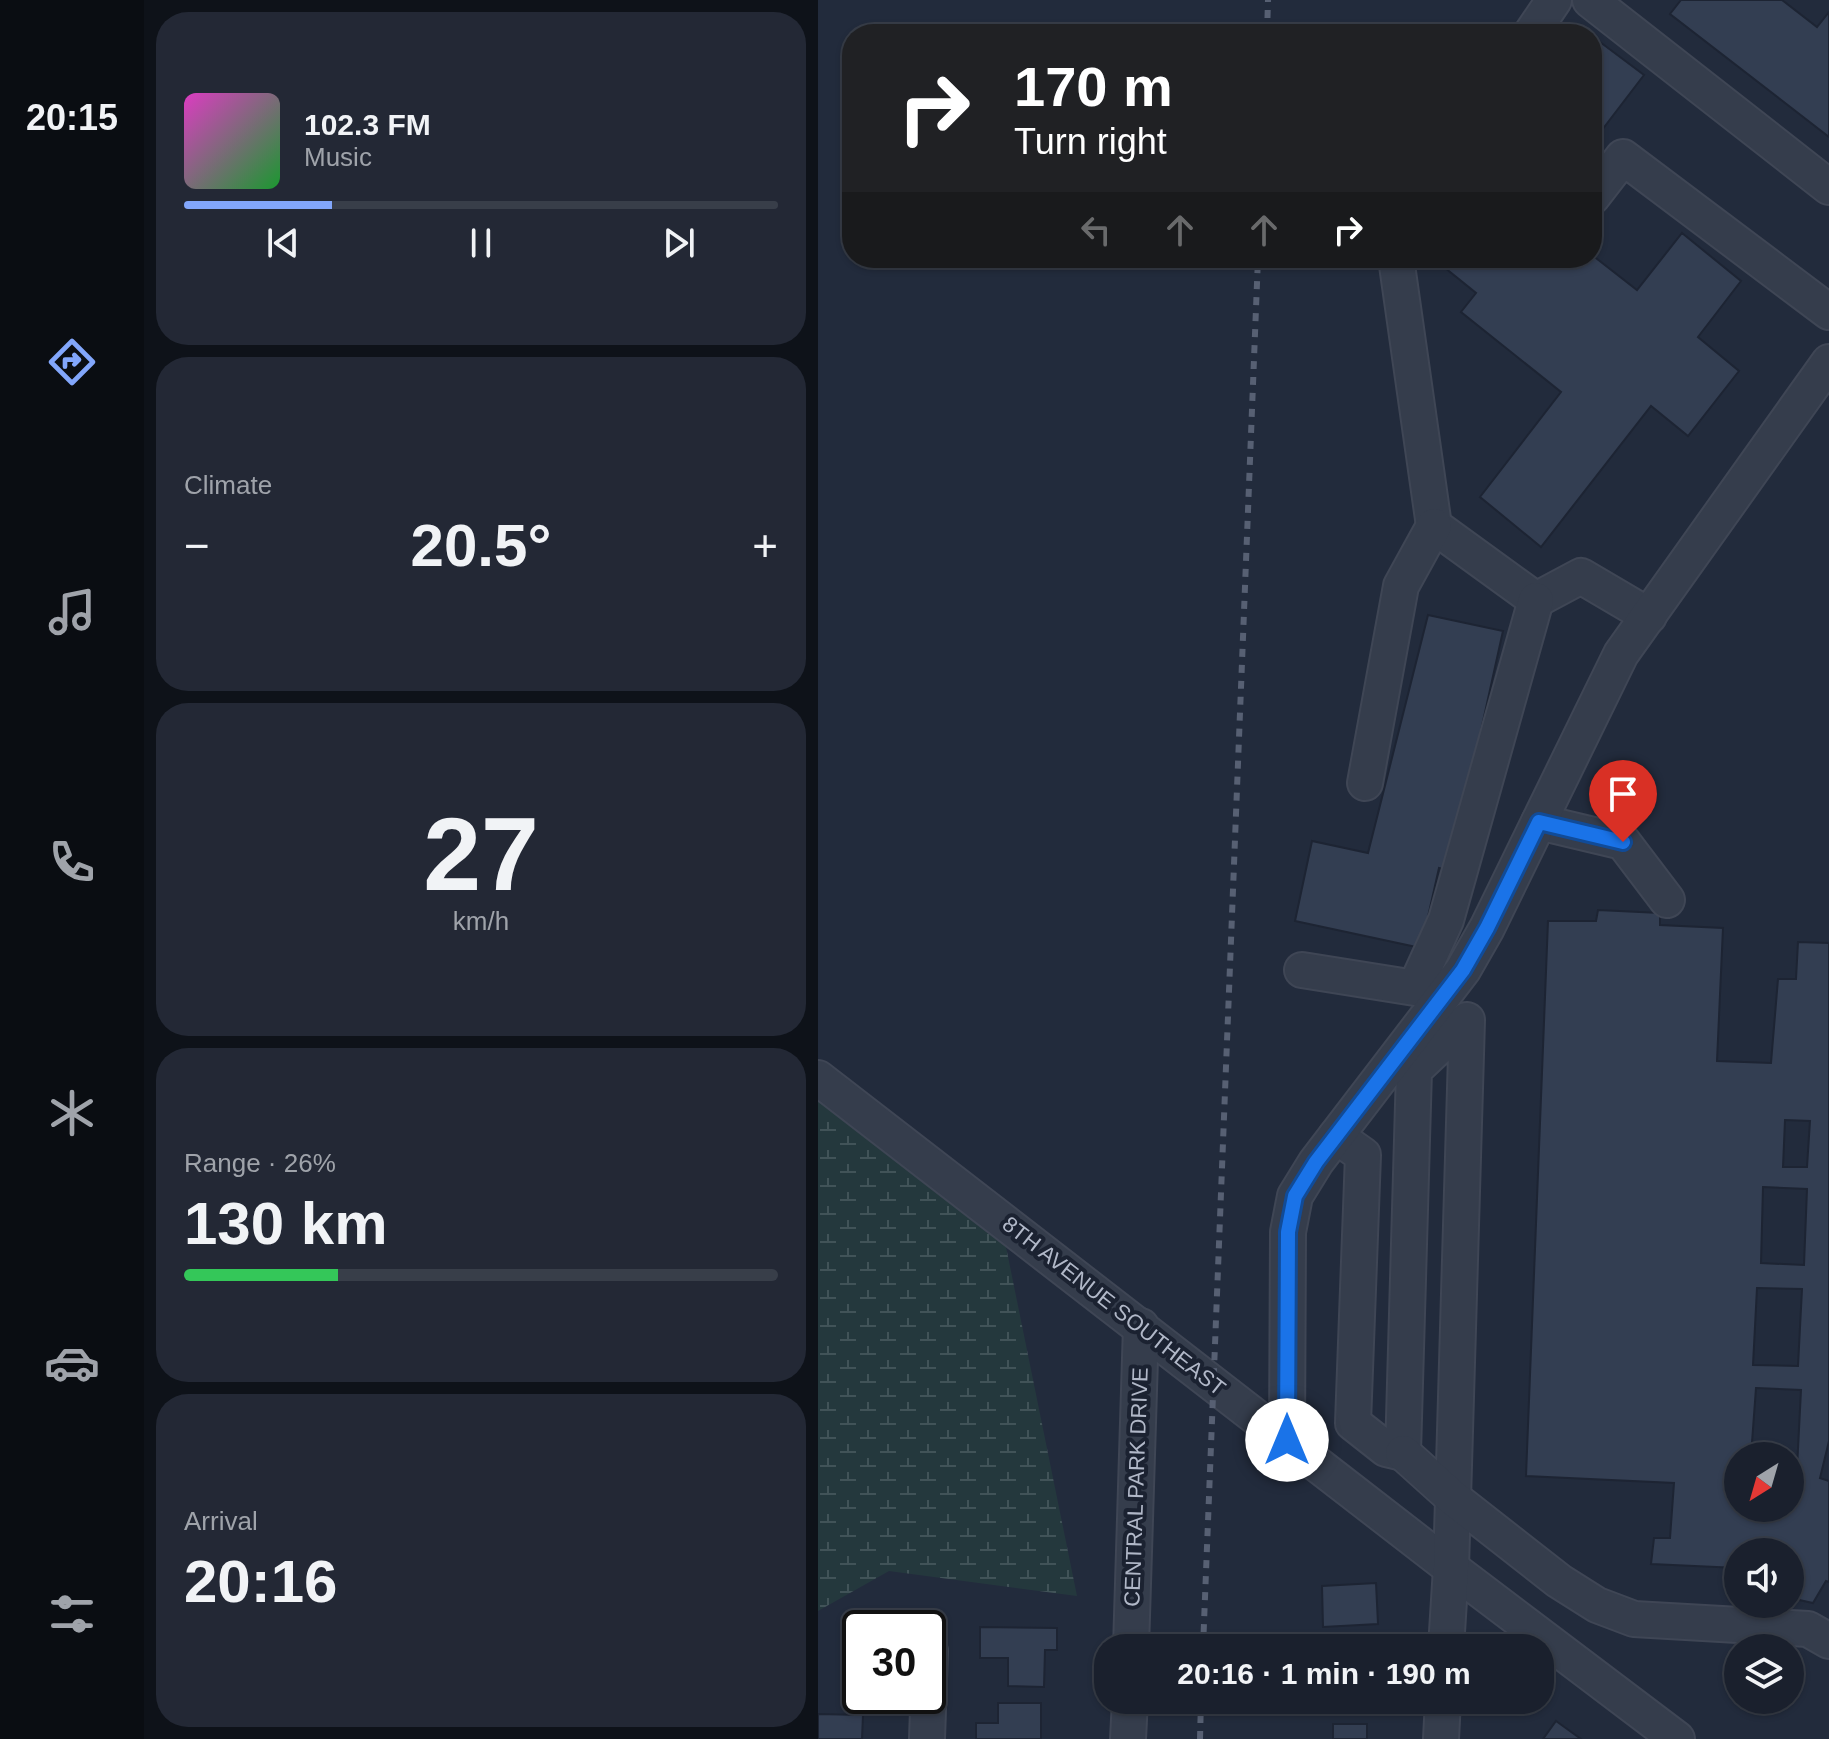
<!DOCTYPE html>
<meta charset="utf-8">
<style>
body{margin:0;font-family:Arial,sans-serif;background:#232835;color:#f1f3f6;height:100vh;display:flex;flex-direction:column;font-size:30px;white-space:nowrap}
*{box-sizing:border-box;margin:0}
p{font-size:26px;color:#9fa3aa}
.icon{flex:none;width:44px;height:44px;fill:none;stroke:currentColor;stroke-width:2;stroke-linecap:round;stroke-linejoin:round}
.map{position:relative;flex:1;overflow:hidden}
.side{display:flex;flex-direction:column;gap:12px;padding:12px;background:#0e1219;width:674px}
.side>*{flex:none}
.banner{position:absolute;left:24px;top:24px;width:760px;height:244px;border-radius:32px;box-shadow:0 2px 6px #0004,0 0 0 2px #383e49;background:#202124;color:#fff;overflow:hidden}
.needle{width:52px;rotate:217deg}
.tools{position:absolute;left:906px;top:1442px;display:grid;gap:16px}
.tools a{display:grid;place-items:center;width:80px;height:80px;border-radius:50%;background:#1a202d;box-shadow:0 2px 6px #0004,0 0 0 2px #383e49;font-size:40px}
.speed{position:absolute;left:24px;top:1610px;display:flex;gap:16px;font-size:40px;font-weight:700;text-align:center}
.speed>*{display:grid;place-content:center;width:104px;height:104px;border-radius:50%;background:#1a202d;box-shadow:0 2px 6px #0004,0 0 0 2px #383e49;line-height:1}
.speed .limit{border:4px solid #111;border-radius:12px;background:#fff;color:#111}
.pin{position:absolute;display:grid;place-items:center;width:68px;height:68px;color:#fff;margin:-82px -34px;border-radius:50% 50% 50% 0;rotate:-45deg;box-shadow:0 0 8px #0007}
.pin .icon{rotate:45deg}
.me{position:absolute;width:88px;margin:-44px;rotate:0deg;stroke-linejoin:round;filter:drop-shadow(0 0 6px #0008)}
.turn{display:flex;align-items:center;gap:28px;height:168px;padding:0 40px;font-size:36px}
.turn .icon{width:104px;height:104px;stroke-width:2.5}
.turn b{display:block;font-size:56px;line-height:68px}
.lanes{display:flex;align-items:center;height:76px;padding:0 40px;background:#0003;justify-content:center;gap:40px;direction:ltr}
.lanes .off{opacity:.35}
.big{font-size:60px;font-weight:700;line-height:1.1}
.side .card{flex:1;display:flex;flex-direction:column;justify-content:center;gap:12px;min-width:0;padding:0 28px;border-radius:32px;background:#232835}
.side .dial{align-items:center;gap:0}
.dial b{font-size:104px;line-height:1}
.song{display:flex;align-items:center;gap:24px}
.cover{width:96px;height:96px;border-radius:12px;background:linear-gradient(135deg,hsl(310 70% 55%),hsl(130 70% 35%))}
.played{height:8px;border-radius:4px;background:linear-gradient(90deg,#82a6fb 25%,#383e49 25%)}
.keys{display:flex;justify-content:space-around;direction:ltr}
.heat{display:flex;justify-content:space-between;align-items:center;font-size:44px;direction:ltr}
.charge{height:12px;border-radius:6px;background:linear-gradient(90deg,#34c759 26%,#383e49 0)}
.trip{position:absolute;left:276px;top:1634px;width:460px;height:80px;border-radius:32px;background:#1a202d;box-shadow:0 2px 6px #0004,0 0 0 2px #383e49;font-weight:700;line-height:80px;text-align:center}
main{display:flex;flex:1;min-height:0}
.menu{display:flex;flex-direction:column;width:144px;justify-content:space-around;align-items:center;background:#0a0d12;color:#9fa3aa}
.menu .icon{width:56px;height:56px}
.menu .active{color:#82a6fb}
.menu b{font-size:36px;color:#f1f3f6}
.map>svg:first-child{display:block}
.wetland{fill:url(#wetland-marsh)}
.building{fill:#333e52;stroke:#1d2433;stroke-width:2;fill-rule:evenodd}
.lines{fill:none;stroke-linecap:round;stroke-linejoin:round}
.minor-casing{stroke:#3f4655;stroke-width:38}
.minor{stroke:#353d4c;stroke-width:34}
.rail{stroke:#576073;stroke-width:6;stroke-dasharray:8 8;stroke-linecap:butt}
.route-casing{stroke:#114b97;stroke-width:20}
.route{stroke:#1a73e8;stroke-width:14}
.labels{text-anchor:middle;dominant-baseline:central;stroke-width:8;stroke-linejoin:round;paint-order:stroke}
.street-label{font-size:22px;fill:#b1b8c8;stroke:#1b2231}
</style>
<main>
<nav class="menu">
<b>20:15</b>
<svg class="icon active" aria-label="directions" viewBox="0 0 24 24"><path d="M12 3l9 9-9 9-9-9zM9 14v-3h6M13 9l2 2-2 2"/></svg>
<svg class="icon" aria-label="music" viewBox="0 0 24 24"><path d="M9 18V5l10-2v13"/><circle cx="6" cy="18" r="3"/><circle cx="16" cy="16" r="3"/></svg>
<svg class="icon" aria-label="phone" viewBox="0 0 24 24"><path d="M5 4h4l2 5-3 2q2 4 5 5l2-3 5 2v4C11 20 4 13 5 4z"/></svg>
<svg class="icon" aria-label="climate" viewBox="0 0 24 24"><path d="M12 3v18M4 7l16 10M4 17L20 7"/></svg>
<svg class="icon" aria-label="car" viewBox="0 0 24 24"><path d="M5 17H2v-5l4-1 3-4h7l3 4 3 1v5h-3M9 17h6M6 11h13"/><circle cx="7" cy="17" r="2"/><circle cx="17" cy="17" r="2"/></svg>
<svg class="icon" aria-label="filters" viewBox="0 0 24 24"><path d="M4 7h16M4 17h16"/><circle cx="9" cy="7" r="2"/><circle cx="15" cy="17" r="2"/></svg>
</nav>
<section class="side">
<div class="card">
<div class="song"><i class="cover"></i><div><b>102.3 FM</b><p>Music</p></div></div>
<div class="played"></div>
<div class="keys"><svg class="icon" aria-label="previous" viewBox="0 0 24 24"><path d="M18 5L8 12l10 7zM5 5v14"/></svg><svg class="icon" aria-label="pause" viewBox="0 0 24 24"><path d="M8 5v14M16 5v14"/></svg><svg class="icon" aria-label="next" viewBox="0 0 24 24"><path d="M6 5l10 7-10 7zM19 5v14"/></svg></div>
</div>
<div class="card"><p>Climate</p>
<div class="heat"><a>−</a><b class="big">20.5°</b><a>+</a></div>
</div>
<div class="card dial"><b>27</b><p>km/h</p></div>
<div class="card"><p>Range · 26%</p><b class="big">130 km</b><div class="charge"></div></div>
<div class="card"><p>Arrival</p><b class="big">20:16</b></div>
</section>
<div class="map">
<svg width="1011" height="1739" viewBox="0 0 1011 1739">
<defs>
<pattern id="wetland-marsh" width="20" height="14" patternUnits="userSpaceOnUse" patternTransform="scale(2)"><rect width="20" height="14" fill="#24383d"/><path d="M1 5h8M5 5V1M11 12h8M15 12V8" fill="none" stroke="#415358"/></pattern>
</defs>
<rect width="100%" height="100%" fill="#222b3c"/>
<path class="wetland" d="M 0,1098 L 187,1242 L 259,1596 L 71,1571 L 0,1611 Z"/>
<g class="building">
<path d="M 863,0 L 964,0 L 999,27 L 1011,12 L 1011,137 L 852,14 Z"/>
<path d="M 774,36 L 826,75 L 774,143 Z"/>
<path d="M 864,233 L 923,281 L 880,337 L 921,371 L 870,436 L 833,406 L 723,547 L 662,497 L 743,392 L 643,312 L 658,293 L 616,259 L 774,258 L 774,255 L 819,290 Z"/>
<path d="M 610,615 L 685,631 L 632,871 L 621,868 L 603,948 L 477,921 L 494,841 L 550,853 Z"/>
<path d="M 780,910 L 842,913 L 842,925 L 905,928 L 899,1061 L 953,1063 L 960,979 L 978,979 L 980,942 L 1011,943 L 1011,1441 L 1002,1478 L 1011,1481 L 1011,1582 L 1008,1581 L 995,1603 L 972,1598 L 972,1552 L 920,1552 L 920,1568 L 833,1564 L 836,1538 L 852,1538 L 856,1483 L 708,1476 L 730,921 L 778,921 ZM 967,1120 L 992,1121 L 989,1167 L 965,1167 ZM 945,1187 L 989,1189 L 986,1265 L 943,1263 ZM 939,1288 L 984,1289 L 980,1366 L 935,1365 ZM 938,1388 L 983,1390 L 979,1468 L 972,1467 L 972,1508 L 920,1508 L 920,1456 L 933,1456 Z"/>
<path d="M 558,1583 L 560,1624 L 505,1627 L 504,1586 Z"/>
<path d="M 162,1627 L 239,1628 L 239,1650 L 227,1650 L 226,1687 L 190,1686 L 190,1658 L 162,1658 Z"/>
<path d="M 180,1703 L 223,1703 L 223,1739 L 158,1739 L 158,1723 L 180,1723 Z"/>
<path d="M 0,1714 L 45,1715 L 44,1739 L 0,1739 Z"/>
<path d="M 738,1721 L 763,1739 L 725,1739 Z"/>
<rect x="515" y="1724" width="34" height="15"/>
</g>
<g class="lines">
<defs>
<g id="minor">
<path d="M 772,0 L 1011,187"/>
<path d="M 713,34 L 736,0"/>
<path d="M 774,197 L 805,157 L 1011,312"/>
<path d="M 578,258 L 616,526 L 718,600 L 763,576 L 831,616"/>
<path d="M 547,783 L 583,586 L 616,526"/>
<path d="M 721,822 L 805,842 L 849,900"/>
<path d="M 484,970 L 597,988 L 628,920 L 718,600"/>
<path d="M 0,1078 L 633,1568 L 859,1739"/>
<path d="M 518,1136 L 545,1155 L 535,1423 L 568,1449 L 585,1453 L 596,1070 L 649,1020 L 633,1568 L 628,1648"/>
<path d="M 469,1440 L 470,1232 L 477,1196 L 498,1162 L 645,970 L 669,928 L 803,654 L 1011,362"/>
<path d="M 585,1453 L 635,1498 L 741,1581 L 779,1605 L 816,1619 L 990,1629 L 1011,1641"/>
<path d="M 313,1648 L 323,1326"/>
<path d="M 109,1739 L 112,1651"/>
<path d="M 310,1739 L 312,1700"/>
<path d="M 623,1739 L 625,1700"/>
</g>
</defs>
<use href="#minor" class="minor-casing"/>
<use href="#minor" class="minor"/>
<g class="rail">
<path d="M 449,34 L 450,0"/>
<path d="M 385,1648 L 440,258"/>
<path d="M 382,1739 L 383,1700"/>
</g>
</g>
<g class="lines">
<defs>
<path id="route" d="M 469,1440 L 470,1232 L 477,1196 L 498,1162 L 645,970 L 669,928 L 721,822 L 805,842"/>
</defs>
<use href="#route" class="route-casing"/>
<use href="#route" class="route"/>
</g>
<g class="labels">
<g class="street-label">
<text transform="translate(296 1306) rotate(38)">8TH AVENUE SOUTHEAST</text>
<text transform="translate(318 1487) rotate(-88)">CENTRAL PARK DRIVE</text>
</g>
</g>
</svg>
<div class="tools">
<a><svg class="needle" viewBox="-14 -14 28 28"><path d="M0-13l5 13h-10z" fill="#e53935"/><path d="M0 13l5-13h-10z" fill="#9fa3aa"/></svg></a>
<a><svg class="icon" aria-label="sound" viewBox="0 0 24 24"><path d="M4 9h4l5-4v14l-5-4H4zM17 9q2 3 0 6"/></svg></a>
<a><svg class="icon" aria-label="layers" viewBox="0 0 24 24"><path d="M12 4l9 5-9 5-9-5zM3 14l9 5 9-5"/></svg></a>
</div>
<div class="speed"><div class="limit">30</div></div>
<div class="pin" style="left:805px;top:842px;background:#d93025"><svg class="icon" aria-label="arrive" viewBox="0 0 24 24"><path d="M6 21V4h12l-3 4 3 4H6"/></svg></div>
<svg class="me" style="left:469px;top:1440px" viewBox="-20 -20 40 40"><circle r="19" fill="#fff"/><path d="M0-13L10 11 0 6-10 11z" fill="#1a73e8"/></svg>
<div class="trip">20:16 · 1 min · 190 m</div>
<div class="banner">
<div class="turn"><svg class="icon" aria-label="right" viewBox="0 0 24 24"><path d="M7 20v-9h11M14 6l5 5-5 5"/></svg><div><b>170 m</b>Turn right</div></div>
<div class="lanes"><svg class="icon off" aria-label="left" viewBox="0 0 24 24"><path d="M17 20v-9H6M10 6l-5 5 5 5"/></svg><svg class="icon off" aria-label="ahead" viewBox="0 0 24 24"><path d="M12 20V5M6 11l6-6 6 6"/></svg><svg class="icon off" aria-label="ahead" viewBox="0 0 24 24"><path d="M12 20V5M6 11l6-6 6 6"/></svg><svg class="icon" aria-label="right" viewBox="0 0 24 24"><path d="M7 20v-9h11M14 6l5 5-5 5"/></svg></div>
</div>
</div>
</main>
